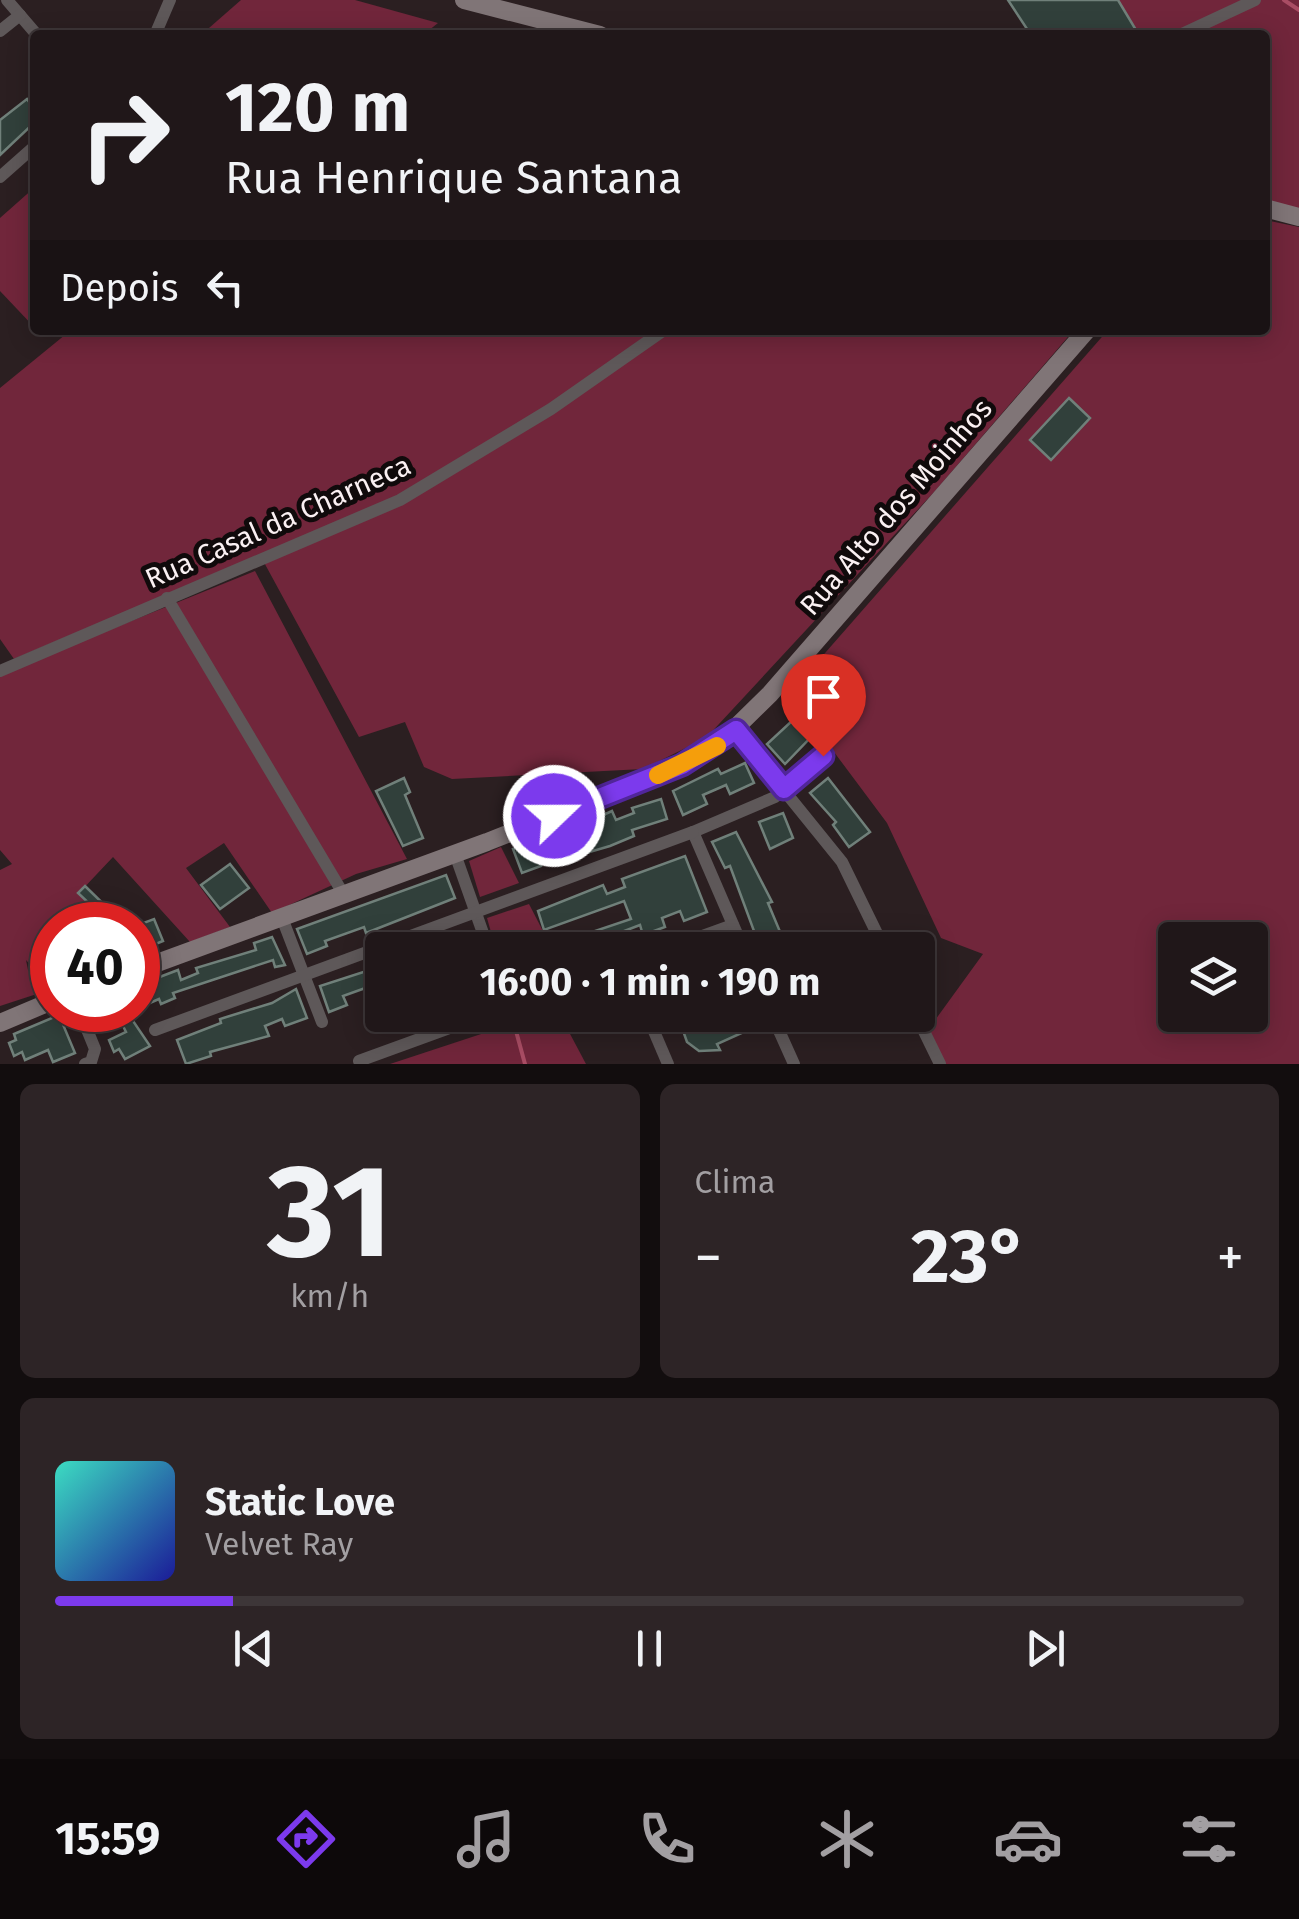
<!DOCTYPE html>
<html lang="pt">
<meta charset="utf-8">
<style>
body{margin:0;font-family:"Fira Sans",sans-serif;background:#2d2426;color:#f1f3f6;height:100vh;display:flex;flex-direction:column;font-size:38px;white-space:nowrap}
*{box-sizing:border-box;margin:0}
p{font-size:32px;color:#a29fa2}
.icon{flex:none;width:55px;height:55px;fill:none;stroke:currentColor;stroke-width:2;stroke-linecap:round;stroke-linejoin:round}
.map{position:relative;height:1064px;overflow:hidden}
.details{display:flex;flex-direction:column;gap:20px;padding:20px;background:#120d0e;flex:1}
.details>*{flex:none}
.hud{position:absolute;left:30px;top:30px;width:1240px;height:305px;border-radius:10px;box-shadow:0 5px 25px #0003,0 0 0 2px #3d3638;background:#201719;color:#f1f3f6;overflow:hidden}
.buttons{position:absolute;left:1158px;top:922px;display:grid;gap:20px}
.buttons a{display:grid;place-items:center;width:110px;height:110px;border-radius:10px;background:#201719;box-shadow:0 5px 25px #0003,0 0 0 2px #3d3638;font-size:50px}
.speed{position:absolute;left:30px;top:902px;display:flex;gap:20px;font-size:50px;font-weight:700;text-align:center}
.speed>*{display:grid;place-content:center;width:130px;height:130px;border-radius:50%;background:#201719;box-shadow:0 5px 25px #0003,0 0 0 2px #3d3638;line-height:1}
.speed .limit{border:15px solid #d22;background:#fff;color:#111}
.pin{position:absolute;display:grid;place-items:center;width:85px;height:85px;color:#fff;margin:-102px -42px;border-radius:50% 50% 50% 0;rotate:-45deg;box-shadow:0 0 10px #0007}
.pin .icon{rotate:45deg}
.me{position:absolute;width:110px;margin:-55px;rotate:68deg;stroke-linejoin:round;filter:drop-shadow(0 0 8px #0008)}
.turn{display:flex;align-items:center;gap:35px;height:210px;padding:0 30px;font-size:45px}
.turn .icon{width:130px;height:130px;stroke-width:2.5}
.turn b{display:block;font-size:70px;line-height:85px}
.then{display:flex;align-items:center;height:95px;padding:0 30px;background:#0003;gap:20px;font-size:38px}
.big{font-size:75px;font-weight:700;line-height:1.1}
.details .tile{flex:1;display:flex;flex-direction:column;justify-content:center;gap:15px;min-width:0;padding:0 35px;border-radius:15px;background:#2d2426}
.details .dial{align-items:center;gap:0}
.dial b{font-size:130px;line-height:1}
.song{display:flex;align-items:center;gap:30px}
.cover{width:120px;height:120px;border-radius:15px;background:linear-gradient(135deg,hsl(170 70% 55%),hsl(240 70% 35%))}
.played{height:10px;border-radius:5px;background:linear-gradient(90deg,#7c3aed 15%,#3d3638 15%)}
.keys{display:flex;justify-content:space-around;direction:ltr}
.heat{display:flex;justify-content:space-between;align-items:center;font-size:55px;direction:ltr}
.details .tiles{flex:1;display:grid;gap:20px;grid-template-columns:1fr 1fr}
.tile:last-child{grid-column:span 2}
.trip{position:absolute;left:365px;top:932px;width:570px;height:100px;border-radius:10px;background:#201719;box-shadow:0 5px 25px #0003,0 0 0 2px #3d3638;font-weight:700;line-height:100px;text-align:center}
.menu{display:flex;height:160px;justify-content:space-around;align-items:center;background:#0d090a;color:#a29fa2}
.menu .icon{width:70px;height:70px}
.menu .active{color:#7c3aed}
.menu b{font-size:45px;color:#f1f3f6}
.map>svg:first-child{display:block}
.green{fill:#71263b;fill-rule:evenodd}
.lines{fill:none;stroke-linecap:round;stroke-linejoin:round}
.stream{stroke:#a94d64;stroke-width:4}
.building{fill:#31403b;stroke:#70807a;stroke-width:2.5}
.street{stroke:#5e5859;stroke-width:12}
.secondary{stroke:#807577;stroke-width:18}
.route-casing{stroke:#51269a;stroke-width:25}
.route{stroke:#7c3aed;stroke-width:18}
.slow{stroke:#f59e0b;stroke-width:18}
.labels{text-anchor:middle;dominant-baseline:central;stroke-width:10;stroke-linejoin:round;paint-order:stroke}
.street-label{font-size:28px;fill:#faf0f2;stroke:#100a0b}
</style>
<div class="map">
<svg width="1299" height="1064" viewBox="0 0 1299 1064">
<rect width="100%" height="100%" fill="#2b1f21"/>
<g class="green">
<path d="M 241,0 L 355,0 L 438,23 L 423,35 L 201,35 Z"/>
<path d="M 1118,0 L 1299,0 L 1299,211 L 1265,203 L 1265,35 L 1139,35 Z"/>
<path d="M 35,187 L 35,328 L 0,291 L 0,218 Z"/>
<path d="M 1265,220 L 1299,227 L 1299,1064 L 942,1064 L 925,1034 L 983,954 L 941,938 L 887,823 L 790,693 L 1108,330 L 1265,330 ZM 1175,940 L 1250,940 L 1250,1015 L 1175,1015 Z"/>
<path d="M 71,330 L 1074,330 L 935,491 L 706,738 L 643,769 L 452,779 L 424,767 L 405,722 L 359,737 L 260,555 L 14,659 L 0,639 L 0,388 Z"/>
<path d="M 255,571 L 407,859 L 356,874 L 272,913 L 224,843 L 186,868 L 230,927 L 190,942 L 113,857 L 79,893 L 102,915 L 93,925 L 52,925 L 52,989 L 26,960 L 28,970 L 49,990 L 0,1006 L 0,870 L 12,864 L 0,850 L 0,674 Z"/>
<path d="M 501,847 L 519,883 L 480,897 L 469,861 Z"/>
<path d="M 529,904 L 545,935 L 496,950 L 487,918 Z"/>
<path d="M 539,1015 L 560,1015 L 586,1064 L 390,1064 Z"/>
</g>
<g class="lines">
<g class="stream">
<path d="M 1284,0 L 1299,10"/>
<path d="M 516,1031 L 525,1064"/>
</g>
</g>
<g class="building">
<path d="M 1008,0 L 1118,0 L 1139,35 L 1031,35 Z"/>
<path d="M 27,99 L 35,110 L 35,122 L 0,155 L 0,120 Z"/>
<path d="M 1069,398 L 1090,418 L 1051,460 L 1030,440 Z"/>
<path d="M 793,720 L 811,737 L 785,764 L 767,744 Z"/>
<path d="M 745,763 L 754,783 L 730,794 L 726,785 L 703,795 L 707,804 L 683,815 L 673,791 L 718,769 L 721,774 Z"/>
<path d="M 404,778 L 410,792 L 405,795 L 423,838 L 403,846 L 376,791 Z"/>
<path d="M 828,778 L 870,832 L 849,847 L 833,825 L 836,822 L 810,793 Z"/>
<path d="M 661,799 L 667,819 L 632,830 L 634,836 L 610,846 L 569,858 L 561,834 L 612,811 L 616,820 L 634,813 L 632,808 Z"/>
<path d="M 783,813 L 793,838 L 770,849 L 759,822 Z"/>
<path d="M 736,832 L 772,902 L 768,903 L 786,946 L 777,950 L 761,950 L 730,866 L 725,868 L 712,842 Z"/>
<path d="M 539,839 L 545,855 L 538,858 L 541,866 L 522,873 L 513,849 Z"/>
<path d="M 685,856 L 707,912 L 684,921 L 680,911 L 662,918 L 665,927 L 643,935 L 640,925 L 619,933 L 623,944 L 605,950 L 547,950 L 578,938 L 580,943 L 597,937 L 595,931 L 631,919 L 624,901 L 544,930 L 538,911 L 603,885 L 607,894 L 625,887 L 622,879 Z"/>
<path d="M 230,864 L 249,888 L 220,909 L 201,885 Z"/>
<path d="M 446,875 L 455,898 L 366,933 L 364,927 L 325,941 L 327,946 L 307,954 L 297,929 Z"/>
<path d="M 85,886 L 125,925 L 112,925 L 78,893 Z"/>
<path d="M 154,919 L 163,941 L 141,950 L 138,925 Z"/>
<path d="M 463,934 L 469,950 L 427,950 L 444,941 Z"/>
<path d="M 272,937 L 285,965 L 275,967 L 273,960 L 173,993 L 175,998 L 161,1004 L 159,999 L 138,1008 L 138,988 L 157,978 L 178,970 L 181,980 L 198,973 L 196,968 L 256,950 L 254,943 Z"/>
<path d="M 382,966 L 382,982 L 343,996 L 347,1005 L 329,1012 L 320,986 Z"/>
<path d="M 296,989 L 307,1018 L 285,1026 L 282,1019 L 265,1026 L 269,1036 L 210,1052 L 211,1056 L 186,1064 L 177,1040 L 221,1023 L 220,1019 L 272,1003 Z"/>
<path d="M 97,1010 L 131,1010 L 127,1012 L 150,1046 L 125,1059 L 119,1049 L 114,1052 L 109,1040 L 126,1032 L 118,1016 L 102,1022 Z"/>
<path d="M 59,1015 L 75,1053 L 53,1062 L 48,1050 L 25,1060 L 22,1052 L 14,1056 L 9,1043 L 16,1040 L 14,1034 Z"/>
<path d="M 709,1015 L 752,1015 L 757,1026 L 717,1044 L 720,1050 L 699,1051 L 687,1042 L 681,1025 Z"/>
</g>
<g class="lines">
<g class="street">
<path d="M 7,0 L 37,35"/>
<path d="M 0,31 L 20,15"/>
<path d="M 155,35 L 170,0"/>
<path d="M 1180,35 L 1255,0"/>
<path d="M 0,177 L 35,146"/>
<path d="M 167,598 L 344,895"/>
<path d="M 0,671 L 400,500 L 551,409 L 664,330"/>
<path d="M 736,731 L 842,862 L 885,950"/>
<path d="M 455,854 L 489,950"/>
<path d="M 282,918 L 322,1022"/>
<path d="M 664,950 L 733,925"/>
<path d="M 744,950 L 693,832 L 775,797 L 823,756"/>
<path d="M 79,1010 L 95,1049 L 91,1062 L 85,1064"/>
<path d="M 647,1015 L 668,1064"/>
<path d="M 772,1015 L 794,1064"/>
<path d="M 916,1015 L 940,1064"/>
<path d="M 155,1030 L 693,832"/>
<path d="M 359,1061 L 485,1015"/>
</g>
<g class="secondary">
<path d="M 464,0 L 600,35"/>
<path d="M 1265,208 L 1299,217"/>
<path d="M 138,970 L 487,842 L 682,765 L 719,744 L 770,694 L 1087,330"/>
<path d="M 0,1023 L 52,1001"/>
</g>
</g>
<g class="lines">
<defs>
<path id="route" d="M 554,816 L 682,765 L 736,730 L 784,789 L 823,756"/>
</defs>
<use href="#route" class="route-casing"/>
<use href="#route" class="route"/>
<path class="slow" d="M 658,775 L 717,746"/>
</g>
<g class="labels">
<g class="street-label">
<text transform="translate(896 507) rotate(-49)">Rua Alto dos Moinhos</text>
<text transform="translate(278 522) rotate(-24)">Rua Casal da Charneca</text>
</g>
</g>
</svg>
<div class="buttons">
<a><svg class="icon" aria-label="layers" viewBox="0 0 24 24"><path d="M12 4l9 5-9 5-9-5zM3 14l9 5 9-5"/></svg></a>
</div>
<div class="speed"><div class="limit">40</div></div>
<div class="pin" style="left:823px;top:756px;background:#d93025"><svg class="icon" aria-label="arrive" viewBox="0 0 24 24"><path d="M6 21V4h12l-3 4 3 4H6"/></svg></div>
<svg class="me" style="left:554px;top:816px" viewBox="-20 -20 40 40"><circle r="17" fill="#7c3aed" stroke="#fff" stroke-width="3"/><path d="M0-11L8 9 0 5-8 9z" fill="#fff"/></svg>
<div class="trip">16:00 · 1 min · 190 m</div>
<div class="hud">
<div class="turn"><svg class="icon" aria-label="right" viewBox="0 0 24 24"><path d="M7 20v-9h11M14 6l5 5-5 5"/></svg><div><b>120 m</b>Rua Henrique Santana</div></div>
<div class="then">Depois<svg class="icon" aria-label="left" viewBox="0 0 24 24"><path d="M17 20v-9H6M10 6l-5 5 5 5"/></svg></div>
</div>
</div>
<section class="details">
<div class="tiles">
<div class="tile dial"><b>31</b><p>km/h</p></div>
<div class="tile"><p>Clima</p>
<div class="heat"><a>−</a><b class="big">23°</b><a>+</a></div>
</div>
<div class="tile">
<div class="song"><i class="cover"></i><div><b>Static Love</b><p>Velvet Ray</p></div></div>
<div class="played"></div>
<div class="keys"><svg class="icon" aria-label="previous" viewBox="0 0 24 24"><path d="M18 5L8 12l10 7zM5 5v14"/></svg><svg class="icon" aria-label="pause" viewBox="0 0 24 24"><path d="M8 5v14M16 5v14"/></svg><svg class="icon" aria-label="next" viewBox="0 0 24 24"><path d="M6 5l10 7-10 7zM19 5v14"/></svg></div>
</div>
</div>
</section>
<nav class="menu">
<b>15:59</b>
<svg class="icon active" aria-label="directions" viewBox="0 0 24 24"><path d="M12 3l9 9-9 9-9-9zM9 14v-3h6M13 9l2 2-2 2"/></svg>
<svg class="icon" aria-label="music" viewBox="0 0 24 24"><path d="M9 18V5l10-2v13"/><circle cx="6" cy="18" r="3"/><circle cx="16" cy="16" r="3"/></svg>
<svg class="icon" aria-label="phone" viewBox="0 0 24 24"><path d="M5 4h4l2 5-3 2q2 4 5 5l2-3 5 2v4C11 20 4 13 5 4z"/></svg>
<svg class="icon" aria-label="climate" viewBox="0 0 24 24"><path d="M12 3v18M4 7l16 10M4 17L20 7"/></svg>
<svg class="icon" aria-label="car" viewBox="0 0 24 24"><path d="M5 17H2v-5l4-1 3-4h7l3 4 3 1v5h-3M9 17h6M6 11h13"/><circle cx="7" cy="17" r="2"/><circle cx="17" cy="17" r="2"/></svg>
<svg class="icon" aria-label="filters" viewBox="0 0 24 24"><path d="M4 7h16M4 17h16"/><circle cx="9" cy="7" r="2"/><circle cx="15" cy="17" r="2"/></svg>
</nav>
